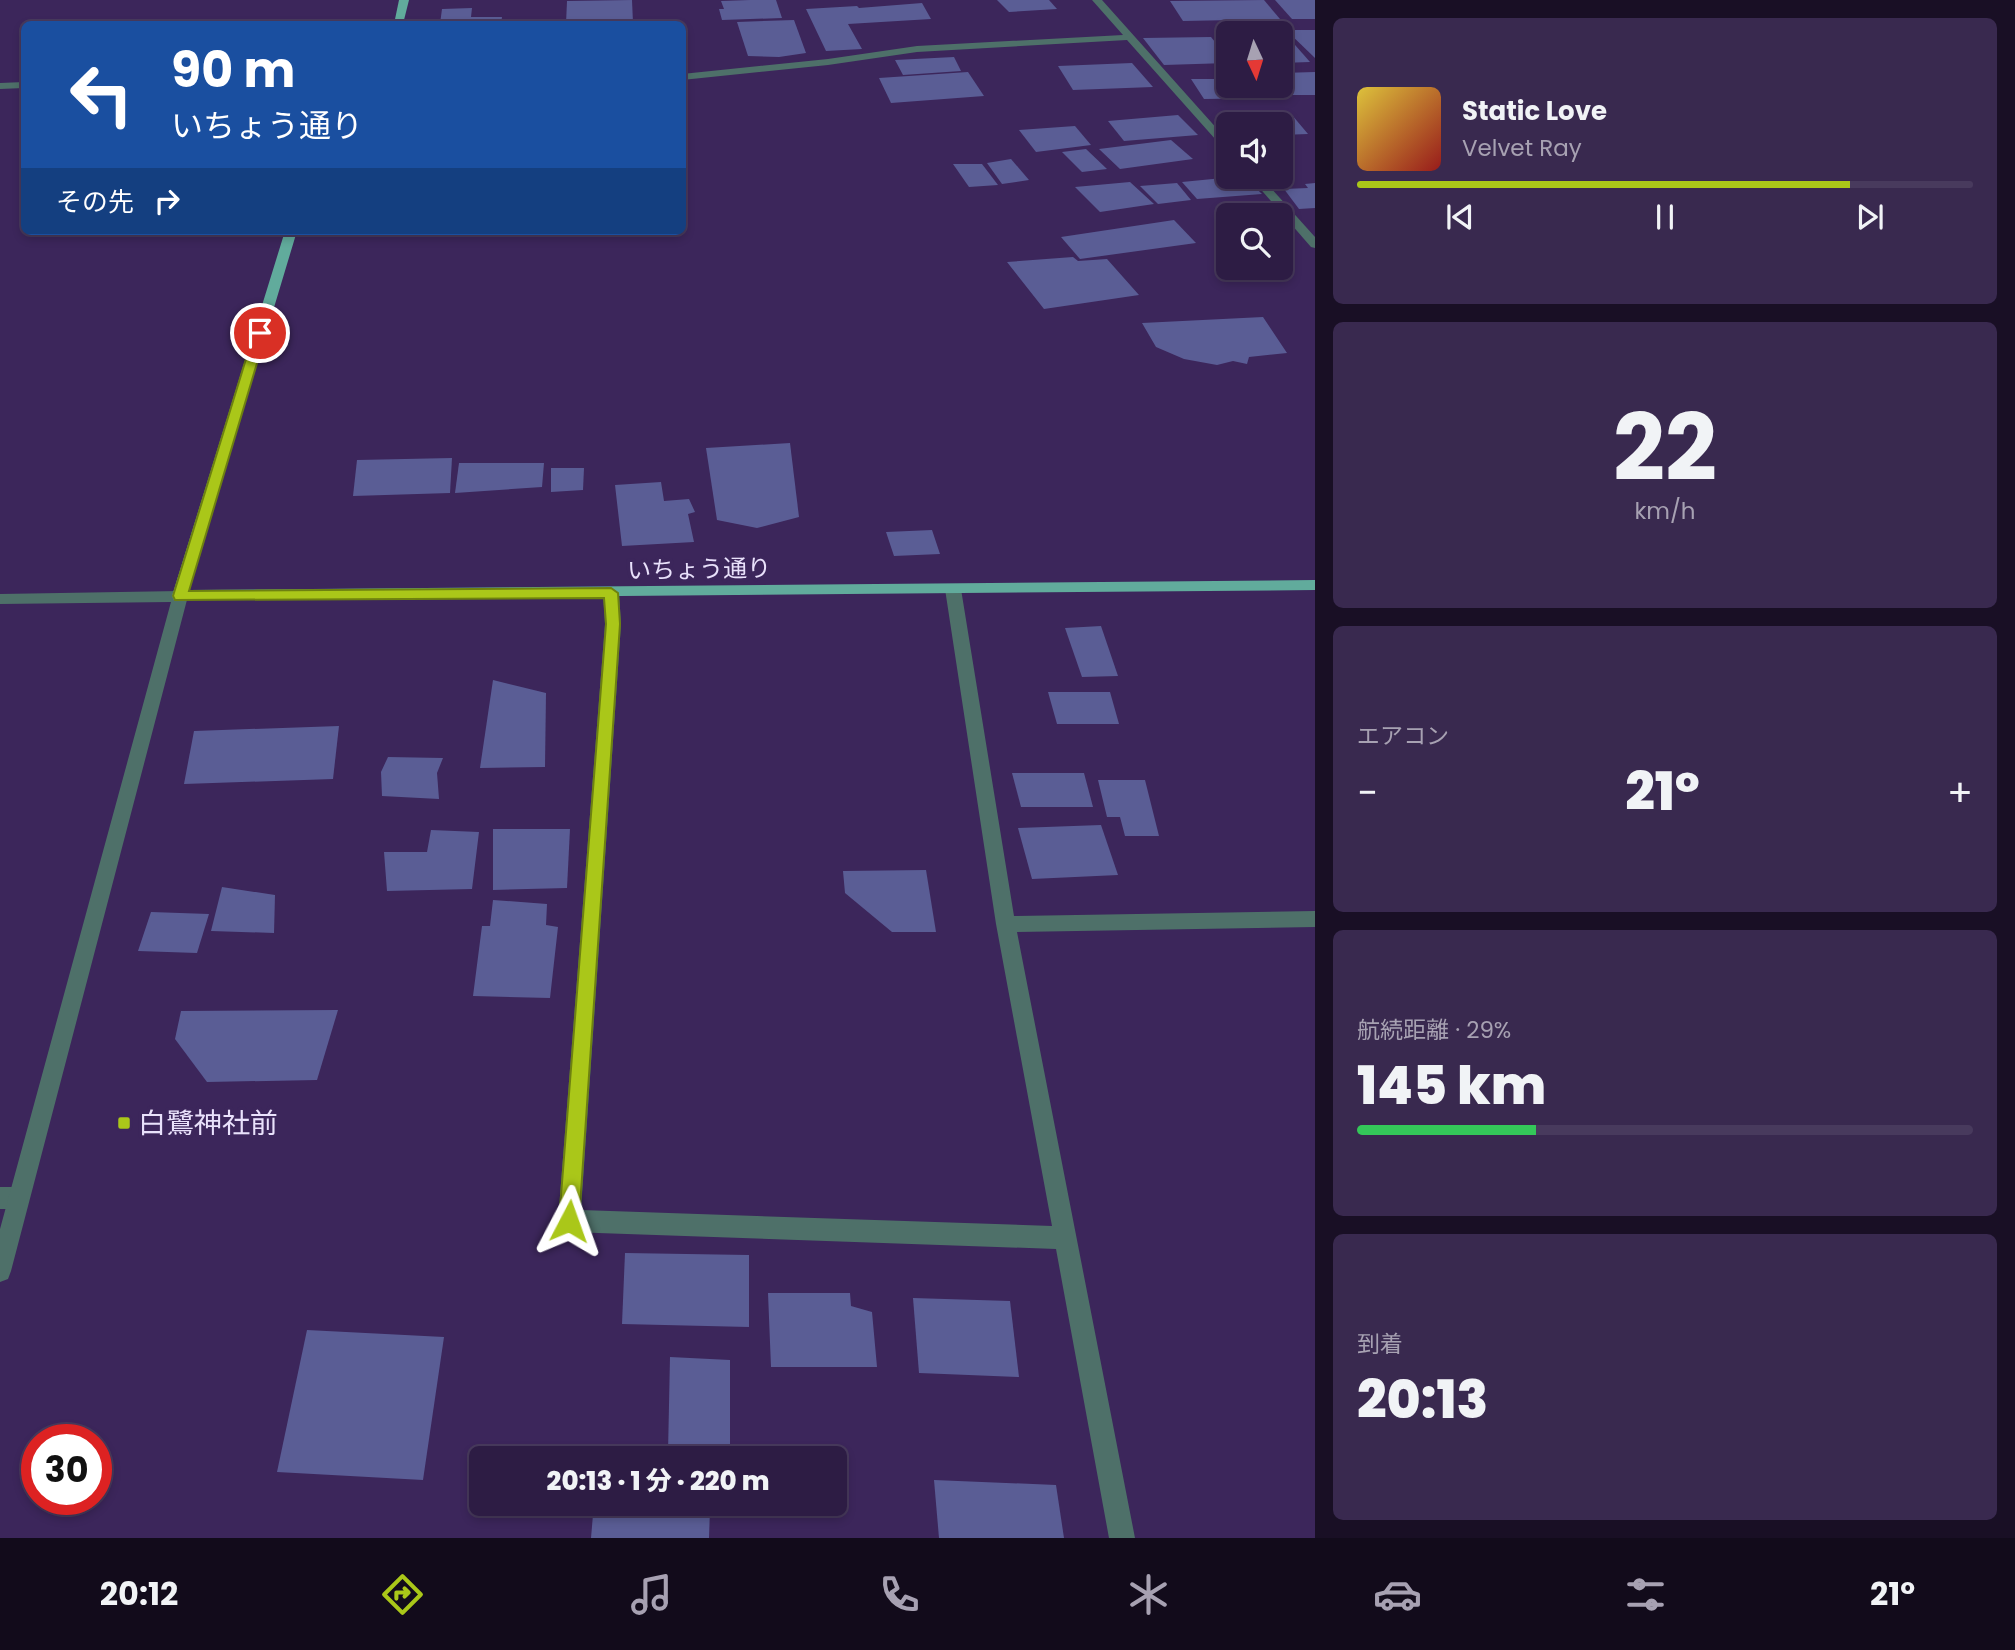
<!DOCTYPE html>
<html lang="ja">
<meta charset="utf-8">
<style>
body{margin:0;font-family:Poppins,"Noto Sans JP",sans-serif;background:#39294f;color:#f1f3f6;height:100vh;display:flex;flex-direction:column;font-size:26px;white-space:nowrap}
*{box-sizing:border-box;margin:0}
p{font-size:23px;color:#a7a1b2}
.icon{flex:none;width:38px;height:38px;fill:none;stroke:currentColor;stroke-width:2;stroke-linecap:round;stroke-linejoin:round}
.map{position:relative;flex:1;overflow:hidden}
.sheet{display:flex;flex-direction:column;gap:18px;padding:18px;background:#190f25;width:700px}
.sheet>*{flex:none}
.guide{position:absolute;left:21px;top:21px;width:665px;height:214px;border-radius:10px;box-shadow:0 4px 10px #0003,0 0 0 2px #483a5d;background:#1a4fa0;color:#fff;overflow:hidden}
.needle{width:46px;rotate:176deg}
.buttons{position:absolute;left:1216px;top:21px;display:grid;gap:14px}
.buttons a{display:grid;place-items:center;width:77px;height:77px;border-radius:10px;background:#2d1c44;box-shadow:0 4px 10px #0003,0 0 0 2px #483a5d;font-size:35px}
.speed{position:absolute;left:21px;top:1424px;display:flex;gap:14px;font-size:35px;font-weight:700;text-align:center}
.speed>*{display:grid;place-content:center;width:91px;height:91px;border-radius:50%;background:#2d1c44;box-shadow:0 4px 10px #0003,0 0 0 2px #483a5d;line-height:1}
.speed .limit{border:10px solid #d22;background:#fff;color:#111}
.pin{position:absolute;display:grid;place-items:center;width:60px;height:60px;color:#fff;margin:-30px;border:4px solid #fff;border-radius:50%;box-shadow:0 2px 7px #0007}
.me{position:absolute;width:77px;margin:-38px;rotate:4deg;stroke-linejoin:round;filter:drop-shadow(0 0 5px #0008)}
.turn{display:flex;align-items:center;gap:24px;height:147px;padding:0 35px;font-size:32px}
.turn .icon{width:91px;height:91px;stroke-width:2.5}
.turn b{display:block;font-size:49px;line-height:60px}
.then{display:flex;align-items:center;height:66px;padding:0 35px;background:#0003;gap:14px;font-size:26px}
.big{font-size:52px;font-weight:800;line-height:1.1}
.sheet .widget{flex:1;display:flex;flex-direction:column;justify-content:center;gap:10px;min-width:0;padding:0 24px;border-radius:10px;background:#39294f}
.sheet .dial{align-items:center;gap:0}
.dial b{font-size:91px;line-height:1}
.song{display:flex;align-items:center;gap:21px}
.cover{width:84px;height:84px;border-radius:10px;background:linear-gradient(135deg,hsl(50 70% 55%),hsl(0 70% 35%))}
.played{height:7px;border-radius:4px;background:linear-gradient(90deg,#aac719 80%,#483a5d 80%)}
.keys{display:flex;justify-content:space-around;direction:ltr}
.heat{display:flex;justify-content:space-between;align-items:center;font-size:38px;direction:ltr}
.charge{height:10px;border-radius:5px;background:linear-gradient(90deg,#34c759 29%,#483a5d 0)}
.trip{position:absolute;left:469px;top:1446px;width:378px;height:70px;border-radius:10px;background:#2d1c44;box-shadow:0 4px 10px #0003,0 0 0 2px #483a5d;font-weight:800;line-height:70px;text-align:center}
.tabs{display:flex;height:112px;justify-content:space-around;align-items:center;background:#120b1b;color:#a7a1b2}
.tabs .icon{width:49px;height:49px}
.tabs .on{color:#aac719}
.tabs b{font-size:32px;color:#f1f3f6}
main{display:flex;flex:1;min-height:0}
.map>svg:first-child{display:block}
.building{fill:#5a5d95}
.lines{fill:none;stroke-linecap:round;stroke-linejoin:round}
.minor{fill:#4e7069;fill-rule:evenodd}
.tertiary{fill:#4e7069;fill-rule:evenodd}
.primary{fill:#61ab9c;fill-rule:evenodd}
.route{fill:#aac719;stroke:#6e8110;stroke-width:2}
.poi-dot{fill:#aac719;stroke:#3c265b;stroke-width:2.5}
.labels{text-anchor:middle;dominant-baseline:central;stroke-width:7;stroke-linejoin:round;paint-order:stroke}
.street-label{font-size:24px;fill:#e9e1fb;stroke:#3c265b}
.near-poi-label{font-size:28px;fill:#e9e1fb;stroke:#3c265b;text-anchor:start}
</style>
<main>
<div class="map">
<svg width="1315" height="1538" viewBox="0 0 1315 1538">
<rect width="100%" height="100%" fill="#3c265b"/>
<g class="building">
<path d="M 632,0 L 633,23 L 566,24 L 567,1 Z"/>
<path d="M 750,0 L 776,0 L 782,18 L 722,20 L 719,9 L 724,9 L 721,1 Z"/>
<path d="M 997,0 L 1049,0 L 1057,9 L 1009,12 Z"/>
<path d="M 1264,0 L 1280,19 L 1183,21 L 1170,1 Z"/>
<path d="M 1275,0 L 1315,0 L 1315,19 L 1292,19 Z"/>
<path d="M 922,3 L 931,19 L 848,24 L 862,49 L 826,51 L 806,9 L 857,6 L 859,8 Z"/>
<path d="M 472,8 L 471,17 L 502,17 L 501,24 L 440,24 L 442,9 Z"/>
<path d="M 794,20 L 806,53 L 779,57 L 748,56 L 737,22 Z"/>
<path d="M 1281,29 L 1310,62 L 1281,63 Z"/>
<path d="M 1286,30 L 1315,30 L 1315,58 Z"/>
<path d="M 1211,37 L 1228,58 L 1228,63 L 1164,65 L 1143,38 Z"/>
<path d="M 954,57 L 961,71 L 903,75 L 895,60 Z"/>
<path d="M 1132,63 L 1153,87 L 1073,90 L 1058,66 Z"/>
<path d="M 968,72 L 984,96 L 891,103 L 879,78 Z"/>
<path d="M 1315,72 L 1315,95 L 1285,95 L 1277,86 L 1281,86 L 1281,73 Z"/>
<path d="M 1191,79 L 1228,79 L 1228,86 L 1266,86 L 1275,98 L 1204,99 Z"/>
<path d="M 1178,115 L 1198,135 L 1124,141 L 1108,121 Z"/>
<path d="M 1238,115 L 1292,115 L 1308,134 L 1281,135 L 1281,124 L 1246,124 Z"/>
<path d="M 1075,126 L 1091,145 L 1036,152 L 1019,130 Z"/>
<path d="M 1171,140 L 1193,159 L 1120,169 L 1099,149 Z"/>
<path d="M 1086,149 L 1107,169 L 1082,172 L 1062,152 Z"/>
<path d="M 1011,159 L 1029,180 L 1002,184 L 987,163 Z"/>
<path d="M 953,164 L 982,164 L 998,185 L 969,187 Z"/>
<path d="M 1233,177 L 1244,177 L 1262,194 L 1197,199 L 1182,182 Z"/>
<path d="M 1130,182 L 1154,204 L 1100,212 L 1075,187 Z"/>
<path d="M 1177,183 L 1191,200 L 1158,204 L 1140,186 Z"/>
<path d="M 1315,183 L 1315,208 L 1299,209 L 1284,189 L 1308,188 L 1305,184 Z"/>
<path d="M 1174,220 L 1196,243 L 1080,259 L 1061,237 Z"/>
<path d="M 1073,257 L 1078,261 L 1107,259 L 1139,295 L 1044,309 L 1007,262 Z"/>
<path d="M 1263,317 L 1287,353 L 1249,357 L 1247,364 L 1233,361 L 1217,365 L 1184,359 L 1156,347 L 1142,323 Z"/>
<path d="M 790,443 L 799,517 L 757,528 L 717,520 L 706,448 Z"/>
<path d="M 452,458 L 450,493 L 353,496 L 357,460 Z"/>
<path d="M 459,463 L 544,463 L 542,487 L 455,493 Z"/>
<path d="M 551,468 L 584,468 L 583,490 L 551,492 Z"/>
<path d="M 661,482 L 664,501 L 689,499 L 695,512 L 688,514 L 694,542 L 622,546 L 615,485 Z"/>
<path d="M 932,530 L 940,554 L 894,556 L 886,532 Z"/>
<path d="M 1101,626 L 1118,676 L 1082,677 L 1065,628 Z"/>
<path d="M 493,680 L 546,693 L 545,767 L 480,768 Z"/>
<path d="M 1048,692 L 1110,692 L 1119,724 L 1057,724 Z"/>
<path d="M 339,726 L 333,779 L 184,784 L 194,731 Z"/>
<path d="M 388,757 L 443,758 L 437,773 L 439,799 L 382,796 L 381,772 Z"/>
<path d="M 1012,773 L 1084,773 L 1093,807 L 1021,807 Z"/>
<path d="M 1098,780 L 1145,780 L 1159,836 L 1125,836 L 1120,817 L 1107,817 Z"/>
<path d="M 1101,825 L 1118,875 L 1032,879 L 1018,828 Z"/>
<path d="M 493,829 L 570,829 L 567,888 L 493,890 Z"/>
<path d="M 431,830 L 479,832 L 472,889 L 387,891 L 384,852 L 427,852 Z"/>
<path d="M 926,870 L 936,932 L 892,932 L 845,893 L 843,871 Z"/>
<path d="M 222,887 L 275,895 L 274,933 L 211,931 Z"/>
<path d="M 493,900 L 547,904 L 546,925 L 558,927 L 550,998 L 473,996 L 482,926 L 490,926 Z"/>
<path d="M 151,912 L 209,914 L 197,953 L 138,951 Z"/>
<path d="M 338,1010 L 317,1080 L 207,1082 L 175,1039 L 181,1011 Z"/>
<path d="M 625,1253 L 749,1255 L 749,1327 L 622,1324 Z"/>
<path d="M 768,1293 L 850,1293 L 851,1306 L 872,1312 L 877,1367 L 771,1367 Z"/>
<path d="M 913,1298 L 1010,1301 L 1019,1377 L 919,1373 Z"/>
<path d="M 307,1330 L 444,1337 L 423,1480 L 277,1472 Z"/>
<path d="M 670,1357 L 730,1360 L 730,1455 L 668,1453 Z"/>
<path d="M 934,1480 L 1056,1485 L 1064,1538 L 939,1538 Z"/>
<path d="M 594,1503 L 644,1503 L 710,1509 L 709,1538 L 591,1538 Z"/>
</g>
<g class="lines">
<g class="minor">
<path d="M 1092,0 L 1102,0 L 1228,141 L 1228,150 L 1224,149 L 1127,40 L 917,52 L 828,65 L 682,80 L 682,74 L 828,59 L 917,46 L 1123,35 Z"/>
<path d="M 24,82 L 24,88 L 0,89 L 0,83 Z"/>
<path d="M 1250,177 L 1261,177 L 1315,237 L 1315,248 L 1311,247 Z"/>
<path d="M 953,584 L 961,589 L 1014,916 L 1315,911 L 1315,927 L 1017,932 L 1135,1538 L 1109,1538 L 1056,1249 L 569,1232 L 561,1229 L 558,1221 L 605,624 L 603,593 L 611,588 L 619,593 L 621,624 L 581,1210 L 1052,1226 L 996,924 L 945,589 Z"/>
<path d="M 0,1187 L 18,1187 L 26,1190 L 29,1198 L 26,1206 L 18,1209 L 0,1209 Z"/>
</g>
<path class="tertiary" d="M 180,591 L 188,596 L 11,1271 L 8,1279 L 0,1282 L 0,1229 L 171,602 L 0,604 L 0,594 Z"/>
<g class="primary">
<path d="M 399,0 L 409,0 L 403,24 L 394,24 Z"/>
<path d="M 285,231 L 297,231 L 189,590 L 1315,580 L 1315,590 L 174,600 L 172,596 Z"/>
</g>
</g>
<path class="route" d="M 260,329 L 266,333 L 189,591 L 611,588 L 618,593 L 620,624 L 579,1221 L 576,1228 L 569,1231 L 562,1228 L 559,1221 L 606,624 L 604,598 L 175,600 L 173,596 L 254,333 Z"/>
<rect class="poi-dot" x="117" y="1116" width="14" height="14" rx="3.5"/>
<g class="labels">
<g class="street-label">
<text transform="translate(699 569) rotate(-1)">いちょう通り</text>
</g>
<g class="near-poi-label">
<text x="138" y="1123">白鷺神社前</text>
</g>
</g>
</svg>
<div class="buttons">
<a><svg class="needle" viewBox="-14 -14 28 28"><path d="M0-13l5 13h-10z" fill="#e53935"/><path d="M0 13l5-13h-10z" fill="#a7a1b2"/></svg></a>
<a><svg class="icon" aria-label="sound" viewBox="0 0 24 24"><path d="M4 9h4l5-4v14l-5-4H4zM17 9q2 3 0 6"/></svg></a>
<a><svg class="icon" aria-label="search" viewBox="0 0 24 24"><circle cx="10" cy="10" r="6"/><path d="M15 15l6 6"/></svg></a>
</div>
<div class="speed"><div class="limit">30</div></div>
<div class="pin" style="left:260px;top:333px;background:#d93025"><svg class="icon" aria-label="arrive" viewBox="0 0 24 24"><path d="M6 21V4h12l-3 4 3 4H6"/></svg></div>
<svg class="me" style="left:569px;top:1221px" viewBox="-20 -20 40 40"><path d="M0-17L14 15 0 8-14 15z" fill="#aac719" stroke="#fff" stroke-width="4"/></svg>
<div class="trip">20:13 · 1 分 · 220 m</div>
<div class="guide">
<div class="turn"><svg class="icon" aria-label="left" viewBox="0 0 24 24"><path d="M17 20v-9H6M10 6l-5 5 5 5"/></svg><div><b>90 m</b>いちょう通り</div></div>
<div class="then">その先<svg class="icon" aria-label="right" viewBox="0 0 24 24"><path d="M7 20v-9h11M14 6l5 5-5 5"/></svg></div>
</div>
</div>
<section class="sheet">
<div class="widget">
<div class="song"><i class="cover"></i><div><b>Static Love</b><p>Velvet Ray</p></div></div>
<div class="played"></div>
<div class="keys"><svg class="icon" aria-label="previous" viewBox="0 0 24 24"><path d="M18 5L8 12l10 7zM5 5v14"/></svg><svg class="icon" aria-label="pause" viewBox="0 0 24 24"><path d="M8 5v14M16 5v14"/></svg><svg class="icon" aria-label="next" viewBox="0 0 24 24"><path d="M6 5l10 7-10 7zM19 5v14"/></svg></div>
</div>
<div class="widget dial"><b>22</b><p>km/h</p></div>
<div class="widget"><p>エアコン</p>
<div class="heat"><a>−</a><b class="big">21°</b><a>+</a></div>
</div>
<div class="widget"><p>航続距離 · 29%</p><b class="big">145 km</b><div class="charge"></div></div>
<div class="widget"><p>到着</p><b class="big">20:13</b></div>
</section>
</main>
<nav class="tabs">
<b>20:12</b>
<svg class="icon on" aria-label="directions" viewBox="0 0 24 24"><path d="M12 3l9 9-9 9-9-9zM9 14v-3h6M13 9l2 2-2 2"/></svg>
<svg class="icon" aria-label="music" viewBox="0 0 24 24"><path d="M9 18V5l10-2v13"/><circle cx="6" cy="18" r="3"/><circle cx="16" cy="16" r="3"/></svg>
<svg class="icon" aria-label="phone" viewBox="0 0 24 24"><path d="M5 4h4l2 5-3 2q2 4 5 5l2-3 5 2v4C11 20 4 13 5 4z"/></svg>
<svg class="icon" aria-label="climate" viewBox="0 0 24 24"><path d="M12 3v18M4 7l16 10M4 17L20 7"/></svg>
<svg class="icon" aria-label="car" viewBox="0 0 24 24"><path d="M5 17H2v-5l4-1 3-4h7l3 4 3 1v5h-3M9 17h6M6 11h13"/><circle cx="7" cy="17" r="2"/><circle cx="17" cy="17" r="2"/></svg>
<svg class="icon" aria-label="filters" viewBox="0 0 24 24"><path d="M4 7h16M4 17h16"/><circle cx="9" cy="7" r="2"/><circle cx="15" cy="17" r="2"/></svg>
<b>21°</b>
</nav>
